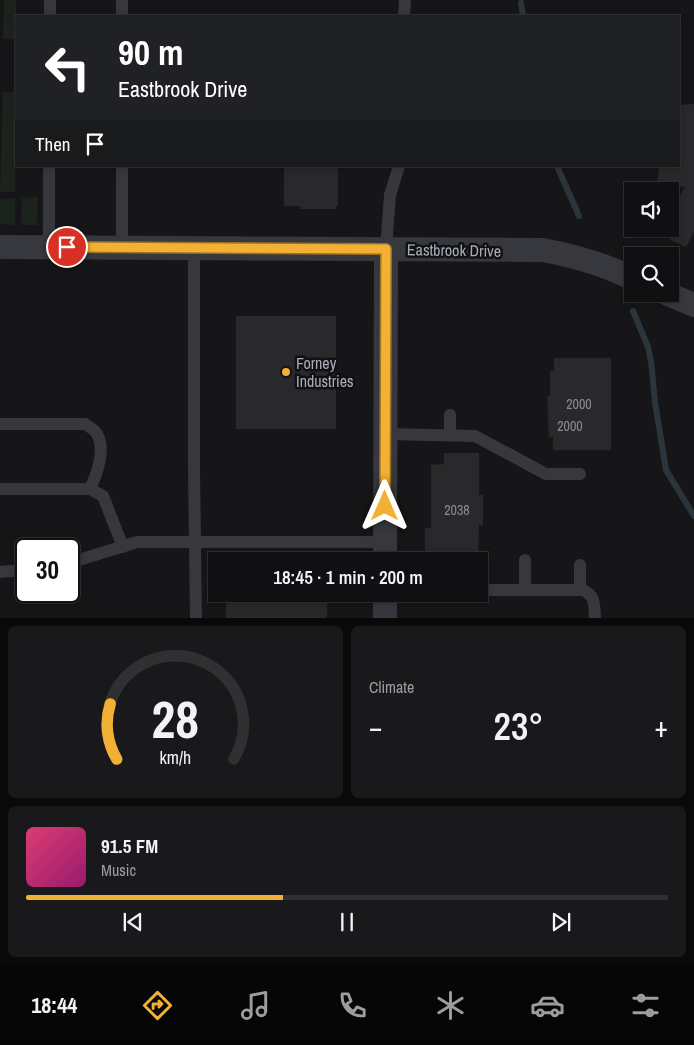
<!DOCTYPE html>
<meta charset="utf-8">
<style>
body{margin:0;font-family:"Archivo Narrow",sans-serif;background:#19191b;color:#f1f3f6;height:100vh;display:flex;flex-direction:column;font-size:19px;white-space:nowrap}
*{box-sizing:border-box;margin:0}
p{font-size:16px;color:#9c9d9f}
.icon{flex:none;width:28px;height:28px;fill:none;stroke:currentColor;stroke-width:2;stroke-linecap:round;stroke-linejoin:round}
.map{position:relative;height:618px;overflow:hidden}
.drawer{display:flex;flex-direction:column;gap:8px;padding:8px;background:#09090a;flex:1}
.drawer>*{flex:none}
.banner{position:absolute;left:15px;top:15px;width:665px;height:152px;border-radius:0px;box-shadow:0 2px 8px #0003,0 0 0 1px #303032;background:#202124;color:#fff;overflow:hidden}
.tools{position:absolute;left:624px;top:182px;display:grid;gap:10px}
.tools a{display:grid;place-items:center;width:55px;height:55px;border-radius:0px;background:#101012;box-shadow:0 2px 8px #0003,0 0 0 1px #303032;font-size:25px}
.speed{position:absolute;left:15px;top:538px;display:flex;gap:10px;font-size:25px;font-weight:700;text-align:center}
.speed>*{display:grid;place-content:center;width:65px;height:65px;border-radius:50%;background:#101012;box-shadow:0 2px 8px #0003,0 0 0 1px #303032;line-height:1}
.speed .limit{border:2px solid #111;border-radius:8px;background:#fff;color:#111}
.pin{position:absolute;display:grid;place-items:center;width:42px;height:42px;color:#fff;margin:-21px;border:2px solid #fff;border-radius:50%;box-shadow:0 1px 5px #0007}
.me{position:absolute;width:55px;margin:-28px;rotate:0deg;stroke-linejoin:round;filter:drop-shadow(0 0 4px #0008)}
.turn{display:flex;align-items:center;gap:18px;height:105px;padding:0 20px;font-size:22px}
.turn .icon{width:65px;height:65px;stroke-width:2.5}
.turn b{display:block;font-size:35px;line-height:42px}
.then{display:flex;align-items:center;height:48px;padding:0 20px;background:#0003;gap:10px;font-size:19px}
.big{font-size:38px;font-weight:600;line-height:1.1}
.drawer .card{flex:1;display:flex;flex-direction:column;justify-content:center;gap:8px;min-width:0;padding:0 18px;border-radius:8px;background:#19191b}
.drawer .dial{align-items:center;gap:0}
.dial svg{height:130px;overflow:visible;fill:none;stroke:#303032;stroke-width:7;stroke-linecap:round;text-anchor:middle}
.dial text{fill:#f1f3f6;stroke:none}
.song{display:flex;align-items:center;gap:15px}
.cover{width:60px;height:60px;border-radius:8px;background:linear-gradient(135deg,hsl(340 70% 55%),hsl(320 70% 35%))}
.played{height:5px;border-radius:2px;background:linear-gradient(90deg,#f2b134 40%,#303032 40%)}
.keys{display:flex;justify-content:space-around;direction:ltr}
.heat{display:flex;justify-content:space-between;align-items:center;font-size:28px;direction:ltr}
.drawer .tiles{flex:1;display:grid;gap:8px;grid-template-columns:1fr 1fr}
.card:last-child{grid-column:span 2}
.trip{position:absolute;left:208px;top:552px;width:280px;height:50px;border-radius:0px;background:#101012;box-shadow:0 2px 8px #0003,0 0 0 1px #303032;font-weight:600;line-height:50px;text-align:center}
.dock{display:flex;height:80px;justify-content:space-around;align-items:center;background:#060607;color:#9c9d9f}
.dock .icon{width:35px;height:35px}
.dock .selected{color:#f2b134}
.dock b{font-size:22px;color:#f1f3f6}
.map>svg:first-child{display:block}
.green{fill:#1c231d}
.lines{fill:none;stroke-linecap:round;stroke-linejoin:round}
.stream{stroke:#2c353c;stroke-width:6}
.building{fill:#29292c}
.service{stroke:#37383d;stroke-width:12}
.minor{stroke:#37383d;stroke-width:24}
.route-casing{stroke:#9d7322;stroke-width:12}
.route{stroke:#f2b134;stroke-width:9}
.poi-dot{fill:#f2b134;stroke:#111113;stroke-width:2}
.labels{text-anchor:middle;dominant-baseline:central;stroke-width:5;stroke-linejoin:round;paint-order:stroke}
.number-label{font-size:14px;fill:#888b94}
.street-label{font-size:16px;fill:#a8adb8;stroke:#111113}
.poi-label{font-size:16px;fill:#a8adb8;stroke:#111113;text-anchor:start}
</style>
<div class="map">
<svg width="694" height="618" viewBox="0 0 694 618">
<rect width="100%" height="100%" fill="#161618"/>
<g class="green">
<path d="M 4,0 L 16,0 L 16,39 L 3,39 Z"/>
<path d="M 3,92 L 15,92 L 15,192 L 0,192 Z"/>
<path d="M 38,197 L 37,225 L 21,225 L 22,198 Z"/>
<path d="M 15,198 L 15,225 L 0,224 L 0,199 Z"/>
</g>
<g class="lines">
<g class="stream">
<path d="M 521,3 L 523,16"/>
<path d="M 557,166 L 579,216"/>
<path d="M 633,311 L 648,347 L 651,361 L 655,402 L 666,470 L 694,516"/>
</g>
</g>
<g class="building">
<path d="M 694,104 L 694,232 L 686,247 L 670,240 L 670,214 L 685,187 L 657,184 L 659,167 L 679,166 L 679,105 Z"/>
<path d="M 284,166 L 338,166 L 338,206 L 336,206 L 336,209 L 300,209 L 301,206 L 284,206 Z"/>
<rect x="236" y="316" width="100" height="113"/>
<path d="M 554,358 L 611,358 L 611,450 L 553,450 L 553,437 L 549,437 L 547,396 L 550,396 L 550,371 L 554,371 Z"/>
<path d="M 444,453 L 479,453 L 479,495 L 483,495 L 483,525 L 479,525 L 478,561 L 445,561 L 445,558 L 425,558 L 425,528 L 431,528 L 431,465 L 444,464 Z"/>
<rect x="226" y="594" width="101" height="24"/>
</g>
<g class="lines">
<g class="service">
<path d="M 122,0 L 122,16"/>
<path d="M 50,16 L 50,0"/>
<path d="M 404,16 L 405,0"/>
<path d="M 122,166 L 122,247"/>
<path d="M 49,247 L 49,166"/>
<path d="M 194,248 L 194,468 L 196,618"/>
<path d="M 386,249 L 390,195 L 399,166"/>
<path d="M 450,415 L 450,435"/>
<path d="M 0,424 L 85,424 C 88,426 95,430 97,434 C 106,450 97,474 90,489"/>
<path d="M 385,434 L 475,436 L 546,474 L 580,474"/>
<path d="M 0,489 L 90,489 L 103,496 L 123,547"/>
<path d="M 525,560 L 525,590"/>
<path d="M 69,563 L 137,542 L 385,542"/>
<path d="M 580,565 L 580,590"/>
<path d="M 0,572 L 26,570"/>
<path d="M 479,590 L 582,590 C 596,595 594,605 595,618"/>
</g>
<g class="minor">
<path d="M 0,247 L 543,250 C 575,256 603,264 632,278"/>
<path d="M 668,294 L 694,305"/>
<path d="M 385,561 L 386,249"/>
<path d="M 385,594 L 385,618"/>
</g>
</g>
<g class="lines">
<defs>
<path id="route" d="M 67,247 L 386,249 L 385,506"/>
</defs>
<use href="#route" class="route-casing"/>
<use href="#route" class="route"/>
</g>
<circle class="poi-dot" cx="286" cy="372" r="5"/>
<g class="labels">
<g class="number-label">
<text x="579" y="404">2000</text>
<text x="570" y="426">2000</text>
<text x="457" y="510">2038</text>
</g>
<g class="street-label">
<text transform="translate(454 250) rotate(1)">Eastbrook Drive</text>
</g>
<g class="poi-label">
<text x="296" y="363">Forney<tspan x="296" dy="18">Industries</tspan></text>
</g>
</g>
</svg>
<div class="tools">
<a><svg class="icon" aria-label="sound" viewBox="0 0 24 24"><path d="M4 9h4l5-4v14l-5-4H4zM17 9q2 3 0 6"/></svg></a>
<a><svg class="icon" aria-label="search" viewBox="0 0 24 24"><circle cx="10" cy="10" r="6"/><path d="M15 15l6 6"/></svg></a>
</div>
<div class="speed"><div class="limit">30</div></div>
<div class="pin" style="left:67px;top:247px;background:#d93025"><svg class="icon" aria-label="arrive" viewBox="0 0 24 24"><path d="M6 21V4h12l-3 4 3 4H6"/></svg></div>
<svg class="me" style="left:385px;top:506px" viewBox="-20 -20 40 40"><path d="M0-17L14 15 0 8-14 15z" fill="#f2b134" stroke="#fff" stroke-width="4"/></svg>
<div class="trip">18:45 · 1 min · 200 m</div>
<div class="banner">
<div class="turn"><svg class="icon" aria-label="left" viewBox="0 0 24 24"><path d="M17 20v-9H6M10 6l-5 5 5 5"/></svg><div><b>90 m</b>Eastbrook Drive</div></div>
<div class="then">Then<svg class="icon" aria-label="arrive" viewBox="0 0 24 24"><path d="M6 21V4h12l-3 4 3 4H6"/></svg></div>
</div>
</div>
<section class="drawer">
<div class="tiles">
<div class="card dial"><svg viewBox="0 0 100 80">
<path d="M14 69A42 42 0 1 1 86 69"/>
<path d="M14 69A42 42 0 0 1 10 35" stroke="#f2b134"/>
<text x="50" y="56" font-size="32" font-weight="700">28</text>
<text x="50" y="72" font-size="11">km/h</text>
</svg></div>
<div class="card"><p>Climate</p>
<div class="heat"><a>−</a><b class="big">23°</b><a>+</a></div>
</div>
<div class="card">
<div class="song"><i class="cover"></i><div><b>91.5 FM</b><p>Music</p></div></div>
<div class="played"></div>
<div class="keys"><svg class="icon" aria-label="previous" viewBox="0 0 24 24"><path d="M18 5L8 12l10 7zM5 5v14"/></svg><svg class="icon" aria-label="pause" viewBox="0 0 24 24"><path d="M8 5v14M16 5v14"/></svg><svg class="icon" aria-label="next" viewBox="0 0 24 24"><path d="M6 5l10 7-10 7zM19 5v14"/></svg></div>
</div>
</div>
</section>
<nav class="dock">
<b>18:44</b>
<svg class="icon selected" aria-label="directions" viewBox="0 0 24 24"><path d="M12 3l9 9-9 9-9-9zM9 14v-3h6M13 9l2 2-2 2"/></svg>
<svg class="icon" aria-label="music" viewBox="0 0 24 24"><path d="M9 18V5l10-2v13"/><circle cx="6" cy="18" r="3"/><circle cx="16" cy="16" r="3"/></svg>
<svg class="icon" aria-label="phone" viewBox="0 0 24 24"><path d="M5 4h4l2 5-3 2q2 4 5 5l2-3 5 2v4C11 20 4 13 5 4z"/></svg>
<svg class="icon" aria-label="climate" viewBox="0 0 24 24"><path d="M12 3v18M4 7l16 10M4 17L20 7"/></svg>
<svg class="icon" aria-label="car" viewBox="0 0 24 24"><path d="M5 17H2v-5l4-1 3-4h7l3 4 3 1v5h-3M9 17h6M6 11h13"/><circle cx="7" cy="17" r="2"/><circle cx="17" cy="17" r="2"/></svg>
<svg class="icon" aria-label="filters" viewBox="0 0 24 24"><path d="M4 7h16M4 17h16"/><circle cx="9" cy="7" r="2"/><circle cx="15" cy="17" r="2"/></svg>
</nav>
